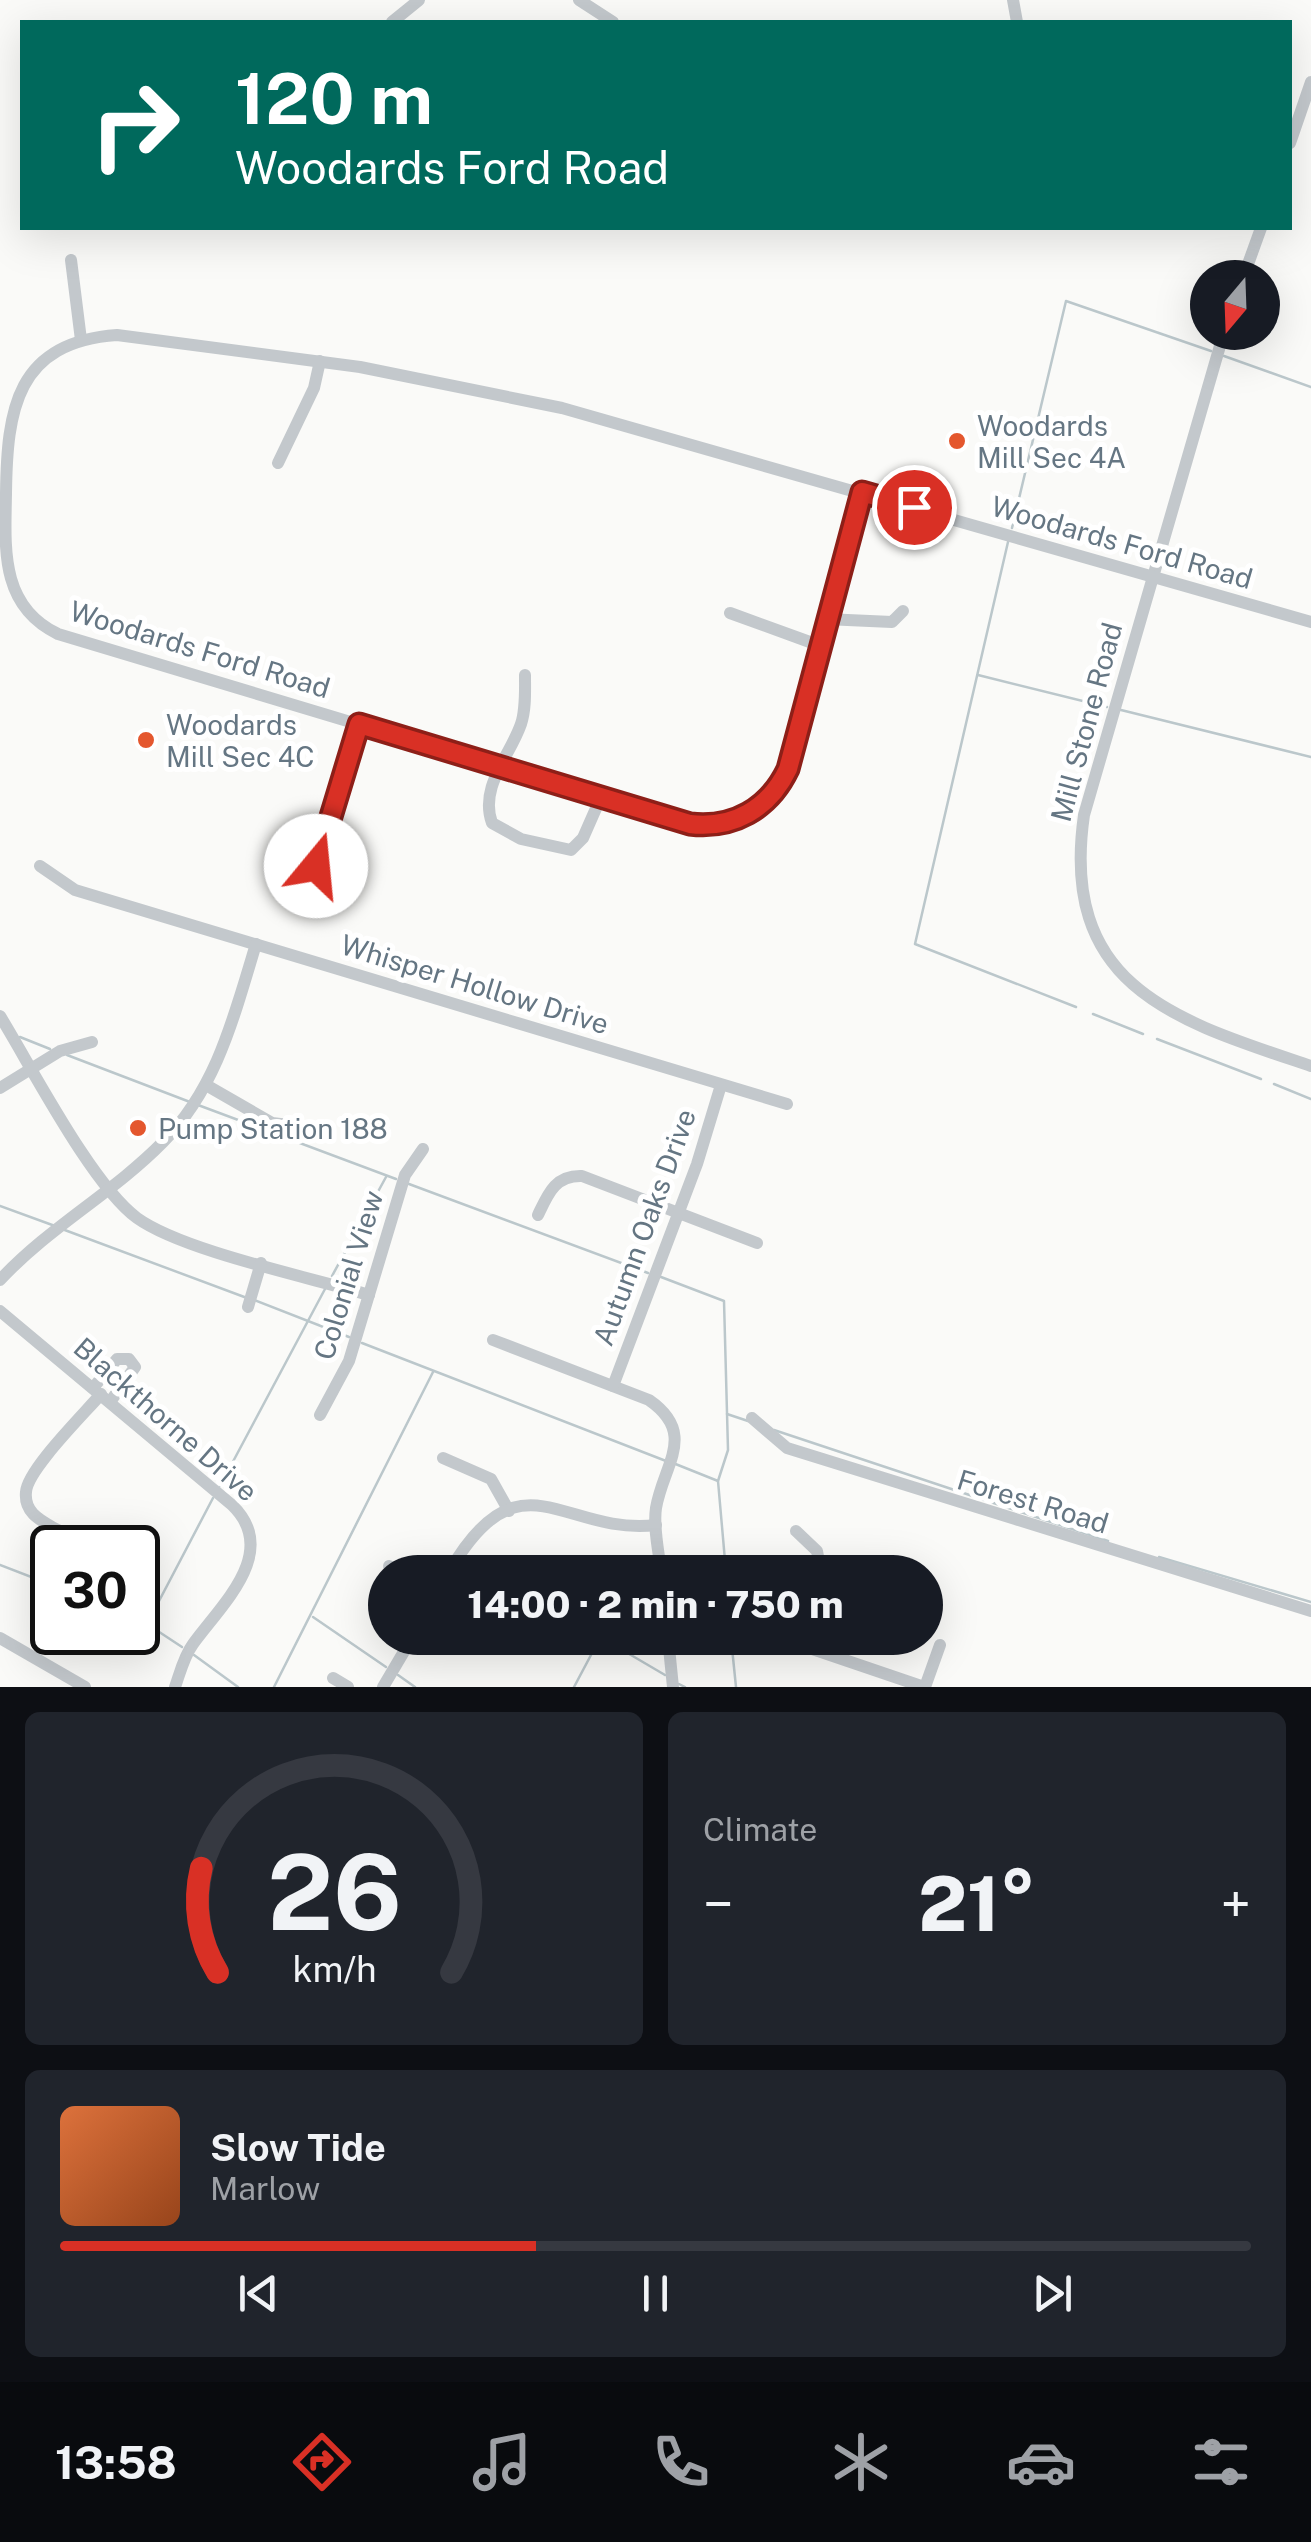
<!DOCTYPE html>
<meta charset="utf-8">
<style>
body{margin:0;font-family:"Public Sans",sans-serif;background:#20242c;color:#f1f3f6;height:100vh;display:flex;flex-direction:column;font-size:38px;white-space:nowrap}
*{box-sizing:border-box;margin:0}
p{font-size:32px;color:#9ea1a6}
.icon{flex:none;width:55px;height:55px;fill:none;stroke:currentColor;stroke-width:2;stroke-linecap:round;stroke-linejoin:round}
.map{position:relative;height:1687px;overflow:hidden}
.drawer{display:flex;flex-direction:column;gap:25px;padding:25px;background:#0d0f14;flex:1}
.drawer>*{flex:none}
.banner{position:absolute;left:20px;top:20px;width:1272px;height:210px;border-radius:0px;box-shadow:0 10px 40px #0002;background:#00695c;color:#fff;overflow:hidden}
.needle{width:65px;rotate:199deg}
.controls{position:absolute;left:1190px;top:260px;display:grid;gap:20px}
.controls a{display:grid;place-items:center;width:90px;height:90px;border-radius:50%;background:#171b24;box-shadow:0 10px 40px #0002;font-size:50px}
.speed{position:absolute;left:30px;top:1525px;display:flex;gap:20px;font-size:50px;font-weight:700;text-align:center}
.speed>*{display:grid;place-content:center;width:130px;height:130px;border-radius:50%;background:#171b24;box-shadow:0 10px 40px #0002;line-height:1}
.speed .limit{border:5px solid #111;border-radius:15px;background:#fff;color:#111}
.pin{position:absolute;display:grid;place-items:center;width:85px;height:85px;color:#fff;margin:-42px;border:5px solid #fff;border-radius:50%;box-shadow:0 2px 10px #0007}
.me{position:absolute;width:110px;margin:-55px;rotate:17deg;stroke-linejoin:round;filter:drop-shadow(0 0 8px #0008)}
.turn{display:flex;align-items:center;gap:35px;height:210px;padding:0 50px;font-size:45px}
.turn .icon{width:130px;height:130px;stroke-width:2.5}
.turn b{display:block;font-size:70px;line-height:85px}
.big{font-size:75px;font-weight:800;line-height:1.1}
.drawer .tile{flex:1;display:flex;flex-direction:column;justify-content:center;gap:15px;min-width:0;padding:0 35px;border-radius:15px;background:#20242c}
.drawer .dial{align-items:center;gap:0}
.dial svg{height:260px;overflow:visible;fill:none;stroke:#363941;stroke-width:7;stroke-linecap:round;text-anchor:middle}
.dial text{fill:#f1f3f6;stroke:none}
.song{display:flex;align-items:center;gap:30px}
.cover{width:120px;height:120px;border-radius:15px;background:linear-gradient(135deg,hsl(20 70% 55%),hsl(20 70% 35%))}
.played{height:10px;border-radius:5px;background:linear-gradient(90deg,#d93025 40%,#363941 40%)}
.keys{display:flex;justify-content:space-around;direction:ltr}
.heat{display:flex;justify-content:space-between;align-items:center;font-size:55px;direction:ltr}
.drawer .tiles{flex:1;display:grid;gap:25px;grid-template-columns:1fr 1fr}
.tile:last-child{grid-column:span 2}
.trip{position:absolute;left:368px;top:1555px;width:575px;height:100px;border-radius:50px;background:#171b24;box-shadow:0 10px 40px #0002;font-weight:800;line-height:100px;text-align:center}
.dock{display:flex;height:160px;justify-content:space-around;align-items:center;background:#090b0e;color:#9ea1a6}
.dock .icon{width:70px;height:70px}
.dock .active{color:#d93025}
.dock b{font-size:45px;color:#f1f3f6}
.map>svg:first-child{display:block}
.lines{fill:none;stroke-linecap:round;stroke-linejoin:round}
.stream{stroke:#bbc7cb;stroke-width:2.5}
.minor{stroke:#c3c8cc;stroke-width:12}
.route-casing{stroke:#8d1f18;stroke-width:25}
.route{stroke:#d93025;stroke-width:18}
.poi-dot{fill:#e4572e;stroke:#fff;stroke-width:4}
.labels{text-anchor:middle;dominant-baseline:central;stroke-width:10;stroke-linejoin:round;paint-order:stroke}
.poi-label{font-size:28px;fill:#657683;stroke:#fff;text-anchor:start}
.street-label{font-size:28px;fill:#657683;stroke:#fff}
</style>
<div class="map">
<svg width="1311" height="1687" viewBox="0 0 1311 1687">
<rect width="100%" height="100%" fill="#fafaf8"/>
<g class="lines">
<g class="stream">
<path d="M 1224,356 L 1311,387"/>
<path d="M 1012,528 L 1066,301 L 1211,351"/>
<path d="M 1008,542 L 915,944 L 1076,1007"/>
<path d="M 978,675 L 1107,707"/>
<path d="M 1121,710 L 1311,757"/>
<path d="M 1093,1014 L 1143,1034"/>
<path d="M 20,1037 L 50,1049"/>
<path d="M 1157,1039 L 1261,1079"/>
<path d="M 67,1055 L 190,1102"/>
<path d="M 1274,1084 L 1311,1099"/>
<path d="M 198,1105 L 396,1179"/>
<path d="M 409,1184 L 648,1273"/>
<path d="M 0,1206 L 55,1226"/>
<path d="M 62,1229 L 247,1298"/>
<path d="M 332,1276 L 386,1177"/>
<path d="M 661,1277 L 724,1301 L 728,1450 L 718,1481 L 726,1572"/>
<path d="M 254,1300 L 349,1337"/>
<path d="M 362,1343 L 666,1461"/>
<path d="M 727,1414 L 748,1421"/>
<path d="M 774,1430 L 1108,1541"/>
<path d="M 673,1463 L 718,1481"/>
<path d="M 220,1486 L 325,1289"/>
<path d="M 1159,1557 L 1311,1602"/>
<path d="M 0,1565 L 52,1585"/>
<path d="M 313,1617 L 386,1667"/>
<path d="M 138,1618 L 182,1647"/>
<path d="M 148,1622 L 213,1498"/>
<path d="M 602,1638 L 665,1675"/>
<path d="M 731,1638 L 736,1687"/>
<path d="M 194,1655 L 238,1687"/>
<path d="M 398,1675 L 415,1687"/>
<path d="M 679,1684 L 685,1687"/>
<path d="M 274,1687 L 433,1372"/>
<path d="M 574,1687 L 600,1638"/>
</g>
<g class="minor">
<path d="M 579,0 L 613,22"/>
<path d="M 1013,0 L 1017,22"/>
<path d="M 392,22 L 419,0"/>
<path d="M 1290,143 L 1311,82"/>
<path d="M 71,260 L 81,340"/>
<path d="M 1243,278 L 1261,228"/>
<path d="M 1224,332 L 1084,815 C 1059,989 1178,1021 1311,1066"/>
<path d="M 278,463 L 314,388 L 320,361"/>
<path d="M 862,493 L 787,769 C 768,812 725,833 680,821 L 58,634 C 0,606 5,549 6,494 C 7,410 16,342 117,335 L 360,367 L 562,408 L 1311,622"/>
<path d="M 730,613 L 818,645"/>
<path d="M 825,619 L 892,622 L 903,611"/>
<path d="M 525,675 C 525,691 526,709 521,724 C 510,756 479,787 492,823 L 521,839 L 571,850 L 583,838 L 601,797"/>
<path d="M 316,865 L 359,724"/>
<path d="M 40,866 L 75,890 L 787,1104"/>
<path d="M 0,1016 C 32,1068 92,1185 137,1218 C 183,1251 309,1277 369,1295"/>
<path d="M 206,1085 L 272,1123 L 297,1126"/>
<path d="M 0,1088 L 60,1051 L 92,1042"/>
<path d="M 538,1215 C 548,1194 555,1175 582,1176 L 757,1243"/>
<path d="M 0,1280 C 49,1227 113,1193 163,1142 C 217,1088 234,1016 256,944"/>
<path d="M 248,1307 L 261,1263"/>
<path d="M 0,1311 L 232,1505 C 281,1552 221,1605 193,1644 C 184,1656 180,1673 175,1687"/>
<path d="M 493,1340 L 649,1400 C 698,1434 663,1465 656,1508 C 653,1528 659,1552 661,1572"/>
<path d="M 613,1386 L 697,1164 L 721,1085"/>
<path d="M 93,1388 L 117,1359 L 129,1359 L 135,1367 L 110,1402"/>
<path d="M 101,1394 C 84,1414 27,1470 26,1492 C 24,1511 38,1519 52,1527 C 69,1536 83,1542 103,1543"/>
<path d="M 320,1415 L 349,1361 L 405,1175 L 423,1149"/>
<path d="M 752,1418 L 787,1448 L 1311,1611"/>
<path d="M 443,1458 L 491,1479 L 509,1511"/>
<path d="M 796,1531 L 817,1551 L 821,1572"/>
<path d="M 389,1566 L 400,1572"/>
<path d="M 449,1572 C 520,1449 563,1536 656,1525"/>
<path d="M 0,1638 L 85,1687"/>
<path d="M 668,1638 L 673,1687"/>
<path d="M 780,1638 L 924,1687"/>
<path d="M 333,1678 L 348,1687"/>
<path d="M 383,1687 L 412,1638"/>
<path d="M 925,1687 L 940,1645"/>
</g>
</g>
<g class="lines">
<defs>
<path id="route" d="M 316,866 L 359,724 L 690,824 C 733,829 769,809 788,769 L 862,492 L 914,507"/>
</defs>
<use href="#route" class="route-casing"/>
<use href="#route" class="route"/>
</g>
<g class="poi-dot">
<circle cx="957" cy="441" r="10"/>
<circle cx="146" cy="740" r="10"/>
<circle cx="138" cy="1128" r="10"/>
</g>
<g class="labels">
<g class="poi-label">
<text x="977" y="425">Woodards<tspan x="977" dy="32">Mill Sec 4A</tspan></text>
<text x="166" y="724">Woodards<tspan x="166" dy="32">Mill Sec 4C</tspan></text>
<text x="158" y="1128">Pump Station 188</text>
</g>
<g class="street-label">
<text transform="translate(1122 542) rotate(16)">Woodards Ford Road</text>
<text transform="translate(200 649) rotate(17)">Woodards Ford Road</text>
<text transform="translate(1086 722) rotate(-75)">Mill Stone Road</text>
<text transform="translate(475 984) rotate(17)">Whisper Hollow Drive</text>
<text transform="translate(644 1227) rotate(-70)">Autumn Oaks Drive</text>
<text transform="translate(348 1275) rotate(-73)">Colonial View</text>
<text transform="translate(166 1419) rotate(41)">Blackthorne Drive</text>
<text transform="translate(1033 1501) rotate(17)">Forest Road</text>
</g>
</g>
</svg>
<div class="controls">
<a><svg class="needle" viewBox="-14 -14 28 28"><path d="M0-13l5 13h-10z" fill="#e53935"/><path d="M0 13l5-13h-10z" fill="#9ea1a6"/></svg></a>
</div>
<div class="speed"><div class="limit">30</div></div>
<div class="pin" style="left:914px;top:507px;background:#d93025"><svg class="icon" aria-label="arrive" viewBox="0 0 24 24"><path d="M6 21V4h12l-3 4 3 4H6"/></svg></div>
<svg class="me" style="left:316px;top:866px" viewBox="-20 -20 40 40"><circle r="19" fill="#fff"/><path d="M0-13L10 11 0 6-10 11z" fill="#d93025"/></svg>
<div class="trip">14:00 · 2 min · 750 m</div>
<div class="banner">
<div class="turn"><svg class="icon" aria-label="right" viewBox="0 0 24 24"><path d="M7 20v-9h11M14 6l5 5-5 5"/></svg><div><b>120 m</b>Woodards Ford Road</div></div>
</div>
</div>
<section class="drawer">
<div class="tiles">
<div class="tile dial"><svg viewBox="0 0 100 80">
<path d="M14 69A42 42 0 1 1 86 69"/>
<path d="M14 69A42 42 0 0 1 9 37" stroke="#d93025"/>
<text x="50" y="56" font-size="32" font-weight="700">26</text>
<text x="50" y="72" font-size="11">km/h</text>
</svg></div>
<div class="tile"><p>Climate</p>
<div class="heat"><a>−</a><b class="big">21°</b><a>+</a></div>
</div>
<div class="tile">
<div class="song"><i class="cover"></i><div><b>Slow Tide</b><p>Marlow</p></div></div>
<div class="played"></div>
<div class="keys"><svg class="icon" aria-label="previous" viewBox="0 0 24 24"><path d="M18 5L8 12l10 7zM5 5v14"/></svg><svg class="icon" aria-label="pause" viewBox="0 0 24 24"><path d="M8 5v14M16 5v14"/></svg><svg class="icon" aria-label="next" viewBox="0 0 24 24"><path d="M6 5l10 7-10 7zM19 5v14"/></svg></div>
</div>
</div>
</section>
<nav class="dock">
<b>13:58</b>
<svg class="icon active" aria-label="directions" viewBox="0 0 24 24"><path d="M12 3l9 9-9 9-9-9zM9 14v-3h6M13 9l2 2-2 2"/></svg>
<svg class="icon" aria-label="music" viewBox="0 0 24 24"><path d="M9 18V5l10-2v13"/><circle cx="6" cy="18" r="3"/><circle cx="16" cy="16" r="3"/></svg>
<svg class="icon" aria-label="phone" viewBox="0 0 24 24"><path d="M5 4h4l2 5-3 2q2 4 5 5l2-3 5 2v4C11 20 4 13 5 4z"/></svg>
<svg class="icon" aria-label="climate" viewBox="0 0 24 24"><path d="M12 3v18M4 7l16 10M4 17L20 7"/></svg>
<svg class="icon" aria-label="car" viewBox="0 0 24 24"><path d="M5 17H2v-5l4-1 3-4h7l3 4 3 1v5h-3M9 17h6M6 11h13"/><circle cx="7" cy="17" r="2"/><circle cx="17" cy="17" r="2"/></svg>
<svg class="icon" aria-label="filters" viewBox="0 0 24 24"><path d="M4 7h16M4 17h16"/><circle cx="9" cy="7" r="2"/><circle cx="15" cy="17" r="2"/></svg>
</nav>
